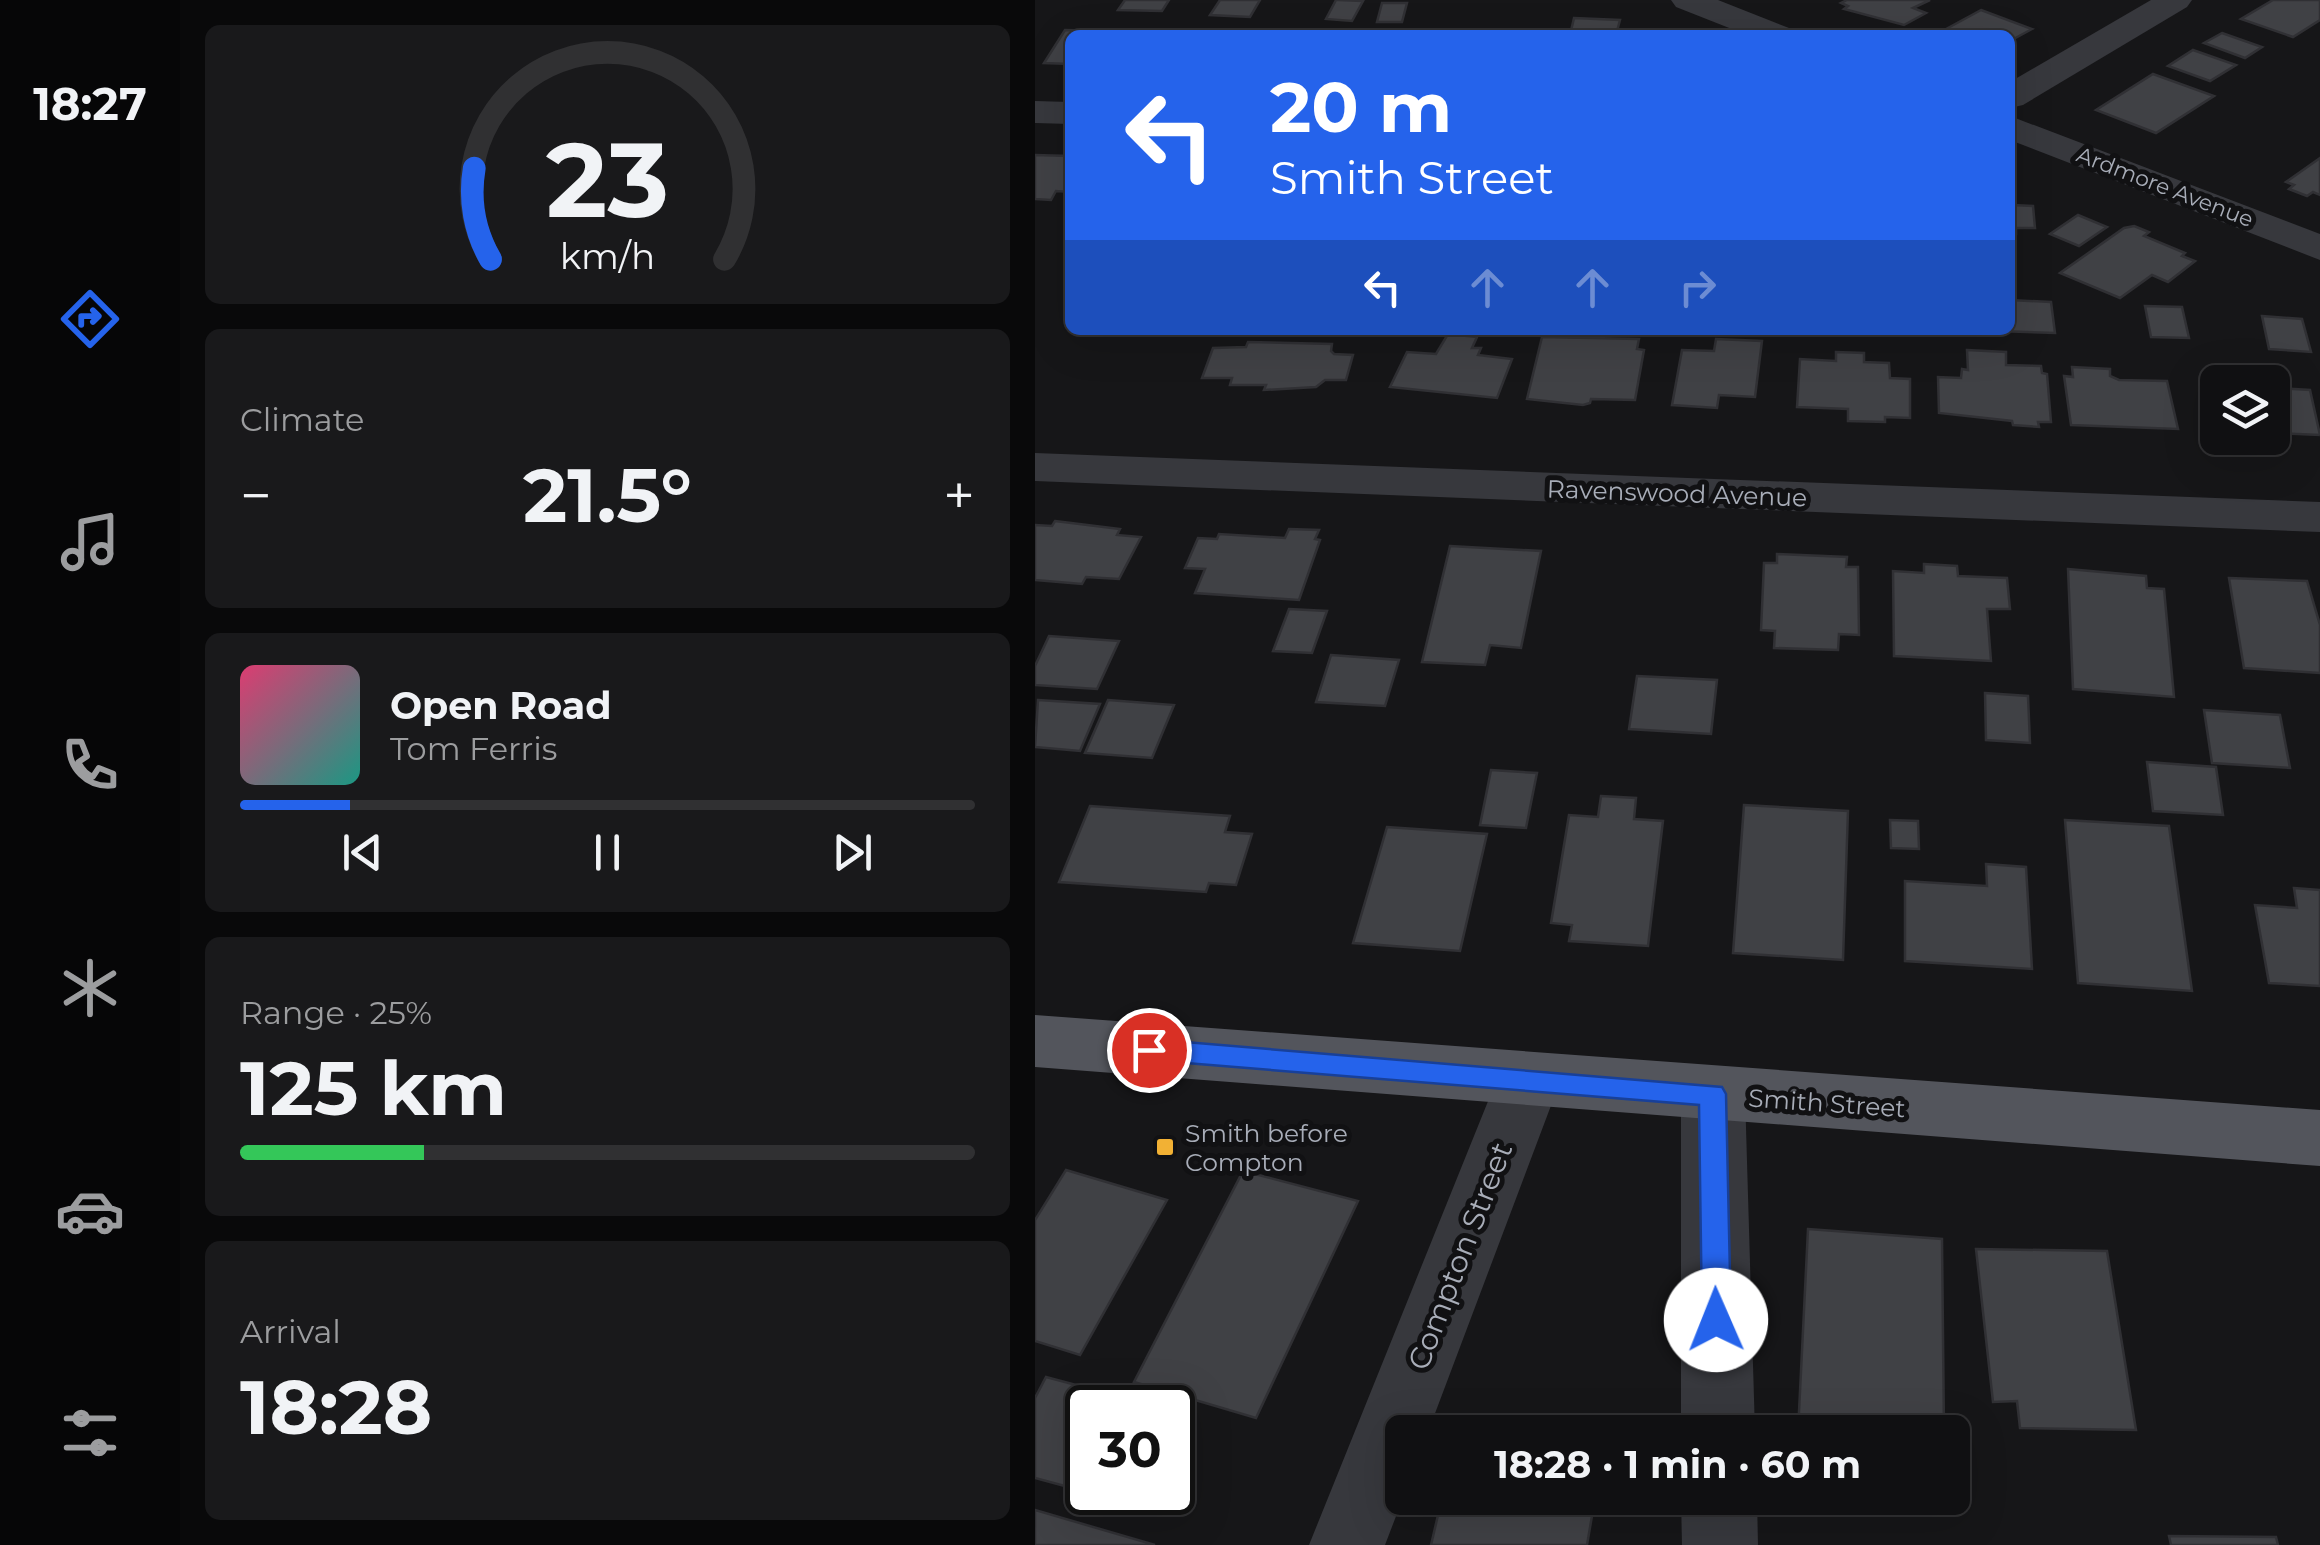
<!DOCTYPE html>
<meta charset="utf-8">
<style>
body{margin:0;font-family:Montserrat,sans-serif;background:#19191b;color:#f1f3f6;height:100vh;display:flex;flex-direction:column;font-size:38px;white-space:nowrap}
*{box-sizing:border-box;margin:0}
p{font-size:32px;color:#9c9d9f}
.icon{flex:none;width:55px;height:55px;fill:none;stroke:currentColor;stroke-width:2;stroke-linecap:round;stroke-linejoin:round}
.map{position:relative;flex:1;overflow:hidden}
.sheet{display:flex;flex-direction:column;gap:25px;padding:25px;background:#09090a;width:855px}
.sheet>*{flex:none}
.guide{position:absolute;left:30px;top:30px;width:950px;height:305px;border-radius:15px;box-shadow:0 10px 40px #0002,0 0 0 2px #303032;background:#2563eb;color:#fff;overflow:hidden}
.buttons{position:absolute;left:1165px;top:365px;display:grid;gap:20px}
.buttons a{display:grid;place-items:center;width:90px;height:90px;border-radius:15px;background:#101012;box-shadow:0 10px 40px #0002,0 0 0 2px #303032;font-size:50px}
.speed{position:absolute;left:30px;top:1385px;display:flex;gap:20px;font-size:50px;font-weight:700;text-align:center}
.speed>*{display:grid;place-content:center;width:130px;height:130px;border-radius:50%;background:#101012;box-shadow:0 10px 40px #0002,0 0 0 2px #303032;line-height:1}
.speed .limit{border:5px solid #111;border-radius:15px;background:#fff;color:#111}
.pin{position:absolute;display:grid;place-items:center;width:85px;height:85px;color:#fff;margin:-42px;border:5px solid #fff;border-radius:50%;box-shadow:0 2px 10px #0007}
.me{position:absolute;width:110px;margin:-55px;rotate:359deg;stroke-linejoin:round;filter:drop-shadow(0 0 8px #0008)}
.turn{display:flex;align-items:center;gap:35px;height:210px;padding:0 40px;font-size:45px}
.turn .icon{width:130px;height:130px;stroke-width:2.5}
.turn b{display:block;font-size:70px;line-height:85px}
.lanes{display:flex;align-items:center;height:95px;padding:0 40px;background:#0003;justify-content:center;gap:50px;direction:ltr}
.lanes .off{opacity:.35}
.big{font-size:75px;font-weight:700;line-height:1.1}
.sheet .widget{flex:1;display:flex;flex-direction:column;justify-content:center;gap:15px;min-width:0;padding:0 35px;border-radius:15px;background:#19191b}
.sheet .dial{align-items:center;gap:0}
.dial svg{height:260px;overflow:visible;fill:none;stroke:#303032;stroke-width:7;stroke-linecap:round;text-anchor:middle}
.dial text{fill:#f1f3f6;stroke:none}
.song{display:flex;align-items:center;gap:30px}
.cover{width:120px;height:120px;border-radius:15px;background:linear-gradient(135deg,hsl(340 70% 55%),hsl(170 70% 35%))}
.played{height:10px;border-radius:5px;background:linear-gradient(90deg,#2563eb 15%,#303032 15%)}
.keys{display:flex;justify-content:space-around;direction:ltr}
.heat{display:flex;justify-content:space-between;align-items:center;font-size:55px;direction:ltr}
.charge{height:15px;border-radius:8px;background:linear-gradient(90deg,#34c759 25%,#303032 0)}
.trip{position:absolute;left:350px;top:1415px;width:585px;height:100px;border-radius:15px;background:#101012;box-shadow:0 10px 40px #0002,0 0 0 2px #303032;font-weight:700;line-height:100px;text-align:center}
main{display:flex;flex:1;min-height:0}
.tabs{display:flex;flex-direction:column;width:180px;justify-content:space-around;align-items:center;background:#060607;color:#9c9d9f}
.tabs .icon{width:70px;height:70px}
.tabs .current{color:#2563eb}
.tabs b{font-size:45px;color:#f1f3f6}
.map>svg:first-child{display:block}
.building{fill:#404145;stroke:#303034;stroke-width:2.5}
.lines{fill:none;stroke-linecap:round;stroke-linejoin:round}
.minor{fill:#37383d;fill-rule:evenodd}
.primary{fill:#53555c;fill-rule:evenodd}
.route{fill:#2563eb;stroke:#184099;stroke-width:2.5}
.poi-dot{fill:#f2b134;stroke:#111113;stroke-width:4}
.labels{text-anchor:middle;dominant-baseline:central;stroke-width:10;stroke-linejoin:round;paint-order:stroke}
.far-street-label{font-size:22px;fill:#a8adb8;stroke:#111113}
.street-label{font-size:25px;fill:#a8adb8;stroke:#111113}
.poi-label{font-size:25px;fill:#a8adb8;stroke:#111113;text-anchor:start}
.near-street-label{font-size:30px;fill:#a8adb8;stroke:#111113}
</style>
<main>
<nav class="tabs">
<b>18:27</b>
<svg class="icon current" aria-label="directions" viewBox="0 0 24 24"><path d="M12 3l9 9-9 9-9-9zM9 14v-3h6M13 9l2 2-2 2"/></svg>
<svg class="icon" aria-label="music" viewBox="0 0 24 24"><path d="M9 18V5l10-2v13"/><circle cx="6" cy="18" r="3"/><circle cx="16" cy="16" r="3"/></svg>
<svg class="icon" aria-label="phone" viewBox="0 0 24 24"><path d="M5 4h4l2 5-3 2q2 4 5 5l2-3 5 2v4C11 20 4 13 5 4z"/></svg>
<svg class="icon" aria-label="climate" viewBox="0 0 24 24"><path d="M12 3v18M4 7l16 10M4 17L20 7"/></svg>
<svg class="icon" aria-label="car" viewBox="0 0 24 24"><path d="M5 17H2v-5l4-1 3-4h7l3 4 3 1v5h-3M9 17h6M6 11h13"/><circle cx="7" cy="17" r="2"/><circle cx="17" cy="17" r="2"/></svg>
<svg class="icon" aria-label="filters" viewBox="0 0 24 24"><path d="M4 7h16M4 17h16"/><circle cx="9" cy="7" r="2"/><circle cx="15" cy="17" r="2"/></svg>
</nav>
<section class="sheet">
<div class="widget dial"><svg viewBox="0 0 100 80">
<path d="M14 69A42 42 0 1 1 86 69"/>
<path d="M14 69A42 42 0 0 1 9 41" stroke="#2563eb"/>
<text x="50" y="56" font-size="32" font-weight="700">23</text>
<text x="50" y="72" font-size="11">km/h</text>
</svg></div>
<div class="widget"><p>Climate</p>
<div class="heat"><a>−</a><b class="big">21.5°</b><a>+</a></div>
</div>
<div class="widget">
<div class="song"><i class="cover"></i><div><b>Open Road</b><p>Tom Ferris</p></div></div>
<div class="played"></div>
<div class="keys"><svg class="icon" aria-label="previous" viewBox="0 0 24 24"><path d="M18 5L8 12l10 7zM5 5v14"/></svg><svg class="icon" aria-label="pause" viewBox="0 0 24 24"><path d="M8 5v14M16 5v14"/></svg><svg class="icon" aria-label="next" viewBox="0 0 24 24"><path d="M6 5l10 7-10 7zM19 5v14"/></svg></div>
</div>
<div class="widget"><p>Range · 25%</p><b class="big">125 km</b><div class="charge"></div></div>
<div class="widget"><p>Arrival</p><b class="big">18:28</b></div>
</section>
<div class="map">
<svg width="1285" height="1545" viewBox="0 0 1285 1545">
<rect width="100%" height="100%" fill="#161618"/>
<g class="building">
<path d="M 90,0 L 134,0 L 127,11 L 83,10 Z"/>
<path d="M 185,0 L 225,0 L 215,17 L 175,15 Z"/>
<path d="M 301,0 L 303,0 L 328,1 L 317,21 L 291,19 Z"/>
<path d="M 812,0 L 895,0 L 878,8 L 891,13 L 869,25 L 809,9 L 813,6 L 806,3 Z"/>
<path d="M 1238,0 L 1285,0 L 1285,20 L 1258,37 L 1206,19 Z"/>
<path d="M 347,3 L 372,3 L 367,22 L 342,22 Z"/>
<path d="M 946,10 L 997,29 L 975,41 L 975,35 L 900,35 Z"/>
<path d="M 539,18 L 585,20 L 581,35 L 535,35 Z"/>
<path d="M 30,30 L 102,32 L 35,35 L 35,64 L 9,63 Z"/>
<path d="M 1187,33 L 1227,47 L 1210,58 L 1169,43 Z"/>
<path d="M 1158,50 L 1201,65 L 1175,81 L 1133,66 Z"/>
<path d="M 1118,74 L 1179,96 L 1121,133 L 1061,110 Z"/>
<path d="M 0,155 L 35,156 L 35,192 L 21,191 L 16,200 L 0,199 Z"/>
<path d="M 1285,158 L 1285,195 L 1278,192 L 1272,196 L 1254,189 L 1259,185 L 1251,182 Z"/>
<path d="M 975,191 L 978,205 L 998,206 L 1000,228 L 981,228 L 981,234 L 975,234 Z"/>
<path d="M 1043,215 L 1072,227 L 1044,246 L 1015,234 Z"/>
<path d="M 1099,226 L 1114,232 L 1109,236 L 1150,253 L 1147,256 L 1160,261 L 1133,282 L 1117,275 L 1085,298 L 1025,273 L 1089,228 Z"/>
<path d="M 975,300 L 1016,302 L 1020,333 L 962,331 L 975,330 Z"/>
<path d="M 1110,306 L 1147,307 L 1154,338 L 1116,337 Z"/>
<path d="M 1227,316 L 1267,319 L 1276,352 L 1234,349 Z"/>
<path d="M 413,334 L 442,337 L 437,348 L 446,348 L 443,355 L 477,359 L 462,398 L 355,387 L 372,352 L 401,354 Z"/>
<path d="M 507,337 L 604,339 L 602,349 L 609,350 L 600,400 L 556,399 L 555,403 L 548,405 L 492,399 Z"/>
<path d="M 681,339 L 727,341 L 720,397 L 684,395 L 682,408 L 637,405 L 647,350 L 679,351 Z"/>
<path d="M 213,342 L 297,344 L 296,351 L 299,354 L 318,355 L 311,380 L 290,380 L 281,387 L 229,390 L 231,385 L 195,385 L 197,378 L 167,378 L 178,348 L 211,347 Z"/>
<path d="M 932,350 L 971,352 L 971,365 L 1006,366 L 1007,373 L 1012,374 L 1016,422 L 1003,422 L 1004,427 L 978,425 L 977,421 L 904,413 L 903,377 L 926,378 L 927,369 L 933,370 Z"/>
<path d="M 801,352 L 829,353 L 829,362 L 854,363 L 855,378 L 875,379 L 875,418 L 850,417 L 850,422 L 813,421 L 813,409 L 762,407 L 765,359 L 801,361 Z"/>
<path d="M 1037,367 L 1075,369 L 1075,376 L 1084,380 L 1132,381 L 1143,429 L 1036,425 L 1029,376 L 1038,377 Z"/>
<path d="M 1174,373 L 1241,376 L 1244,388 L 1275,390 L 1285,435 L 1238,433 L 1238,382 L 1182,382 L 1182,417 Z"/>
<path d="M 20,521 L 85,529 L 82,535 L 106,537 L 84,579 L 51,577 L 47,584 L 0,580 L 0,525 L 17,526 Z"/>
<path d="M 254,529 L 284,530 L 280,539 L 285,540 L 264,600 L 160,593 L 170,569 L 150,568 L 163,538 L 182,539 L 184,534 L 250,538 Z"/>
<path d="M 415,546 L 506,551 L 486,648 L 455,645 L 450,665 L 387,662 Z"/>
<path d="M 742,554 L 812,557 L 811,567 L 823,567 L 824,635 L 804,634 L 803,650 L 739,648 L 740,631 L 726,630 L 729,563 L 742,563 Z"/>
<path d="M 889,564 L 922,566 L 923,576 L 972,578 L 975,609 L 952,609 L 956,661 L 859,656 L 858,571 L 889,573 Z"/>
<path d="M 1033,569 L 1111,576 L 1112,588 L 1129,589 L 1139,697 L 1038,689 Z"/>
<path d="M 1194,578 L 1272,581 L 1285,625 L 1285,673 L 1209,668 Z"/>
<path d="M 254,609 L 292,611 L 277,653 L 238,651 Z"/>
<path d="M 14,636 L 84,641 L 62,689 L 0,685 L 0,666 Z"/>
<path d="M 296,655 L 364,660 L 350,706 L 281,702 Z"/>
<path d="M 602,676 L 682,680 L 676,734 L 594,729 Z"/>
<path d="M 950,693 L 993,696 L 995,743 L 951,740 Z"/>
<path d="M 3,700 L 65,704 L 45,751 L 0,747 Z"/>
<path d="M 73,700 L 139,705 L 117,758 L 50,753 Z"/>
<path d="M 1169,710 L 1245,715 L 1255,768 L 1177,763 Z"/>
<path d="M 1112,762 L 1181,767 L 1188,815 L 1118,811 Z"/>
<path d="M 456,770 L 502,773 L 491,828 L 445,825 Z"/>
<path d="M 566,796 L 601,798 L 599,819 L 628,821 L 613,946 L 534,941 L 537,925 L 516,923 L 534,815 L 563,817 Z"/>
<path d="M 709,805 L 813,811 L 808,960 L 698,953 Z"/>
<path d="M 55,806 L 195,816 L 190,832 L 217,834 L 201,885 L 174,883 L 171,892 L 24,882 Z"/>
<path d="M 855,820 L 883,821 L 884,849 L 856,848 Z"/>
<path d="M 1030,820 L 1134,826 L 1157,991 L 1043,983 Z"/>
<path d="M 352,827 L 452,834 L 425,951 L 318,943 Z"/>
<path d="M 951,864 L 991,867 L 997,969 L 870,961 L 870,881 L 952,886 Z"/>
<path d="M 1259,888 L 1285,890 L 1285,986 L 1234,983 L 1220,905 L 1262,908 Z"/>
<path d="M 31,1170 L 132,1200 L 45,1355 L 0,1341 L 0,1220 Z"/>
<path d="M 208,1171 L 323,1201 L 221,1418 L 99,1382 Z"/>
<path d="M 773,1229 L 907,1239 L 909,1432 L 763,1432 Z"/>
<path d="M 941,1249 L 1072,1251 L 1101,1430 L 985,1428 L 982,1401 L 958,1402 Z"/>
<path d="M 11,1377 L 64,1391 L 48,1423 L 52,1424 L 52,1492 L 0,1478 L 0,1398 Z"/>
<path d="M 425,1418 L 527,1432 L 422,1432 Z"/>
<path d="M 55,1492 L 114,1492 L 107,1507 Z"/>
<path d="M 407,1498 L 566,1498 L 564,1511 L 557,1516 L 552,1545 L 396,1545 Z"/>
<path d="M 0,1510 L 120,1545 L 0,1545 Z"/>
<path d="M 1134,1536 L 1241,1537 L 1243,1545 L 1136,1545 Z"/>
</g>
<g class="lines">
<g class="minor">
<path d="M 636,0 L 683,0 L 754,28 L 759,35 L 712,35 L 641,7 Z"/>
<path d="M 1116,0 L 1157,0 L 1152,7 L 988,105 L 975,108 L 975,82 Z"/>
<path d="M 0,101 L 35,102 L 35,124 L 0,123 Z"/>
<path d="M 975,116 L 1285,234 L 1285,260 L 975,140 Z"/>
<path d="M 0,453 L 1285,502 L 1285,532 L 0,481 Z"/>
<path d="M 494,1052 L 517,1060 L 526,1079 L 393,1432 L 368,1432 L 368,1498 L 350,1545 L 274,1545 L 462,1079 L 471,1060 Z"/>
<path d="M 678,1067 L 701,1075 L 710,1094 L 720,1432 L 646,1432 L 646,1094 L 655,1075 Z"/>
<path d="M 646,1498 L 722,1498 L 723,1545 L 647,1545 Z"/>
</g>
<path class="primary" d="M 0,1015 L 1285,1110 L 1285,1166 L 0,1067 Z"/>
</g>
<path class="route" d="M 114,1039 L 687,1087 L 691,1094 L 696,1320 L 692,1329 L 681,1333 L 671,1329 L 667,1320 L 664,1105 L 114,1060 L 105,1057 L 101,1050 L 105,1042 Z"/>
<rect class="poi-dot" x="120" y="1137" width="20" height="20" rx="5"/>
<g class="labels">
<g class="far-street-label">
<text transform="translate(1130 187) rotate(21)">Ardmore Avenue</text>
</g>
<g class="street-label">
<text transform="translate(642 493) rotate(2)">Ravenswood Avenue</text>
<text transform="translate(792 1103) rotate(4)">Smith Street</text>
</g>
<g class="poi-label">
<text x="150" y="1133">Smith before<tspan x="150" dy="29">Compton</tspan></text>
</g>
<g class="near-street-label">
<text transform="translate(425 1256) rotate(-69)">Compton Street</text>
</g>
</g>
</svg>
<div class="buttons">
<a><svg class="icon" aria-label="layers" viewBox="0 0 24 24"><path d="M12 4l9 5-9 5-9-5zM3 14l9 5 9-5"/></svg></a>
</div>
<div class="speed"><div class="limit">30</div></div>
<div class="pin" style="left:114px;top:1050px;background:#d93025"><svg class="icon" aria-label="arrive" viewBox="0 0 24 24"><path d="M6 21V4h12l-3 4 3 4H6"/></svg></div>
<svg class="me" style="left:681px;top:1320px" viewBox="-20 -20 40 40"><circle r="19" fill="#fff"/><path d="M0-13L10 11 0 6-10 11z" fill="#2563eb"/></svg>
<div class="trip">18:28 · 1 min · 60 m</div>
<div class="guide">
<div class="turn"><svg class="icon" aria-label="left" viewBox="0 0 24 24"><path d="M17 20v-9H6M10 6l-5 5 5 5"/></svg><div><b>20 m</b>Smith Street</div></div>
<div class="lanes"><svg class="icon" aria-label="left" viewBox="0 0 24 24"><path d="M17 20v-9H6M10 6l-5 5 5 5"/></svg><svg class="icon off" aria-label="ahead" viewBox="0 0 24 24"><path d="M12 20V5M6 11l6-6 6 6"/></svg><svg class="icon off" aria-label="ahead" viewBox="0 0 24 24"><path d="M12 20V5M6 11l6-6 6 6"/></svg><svg class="icon off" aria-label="right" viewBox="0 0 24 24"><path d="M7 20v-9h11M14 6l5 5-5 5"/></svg></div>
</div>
</div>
</main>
